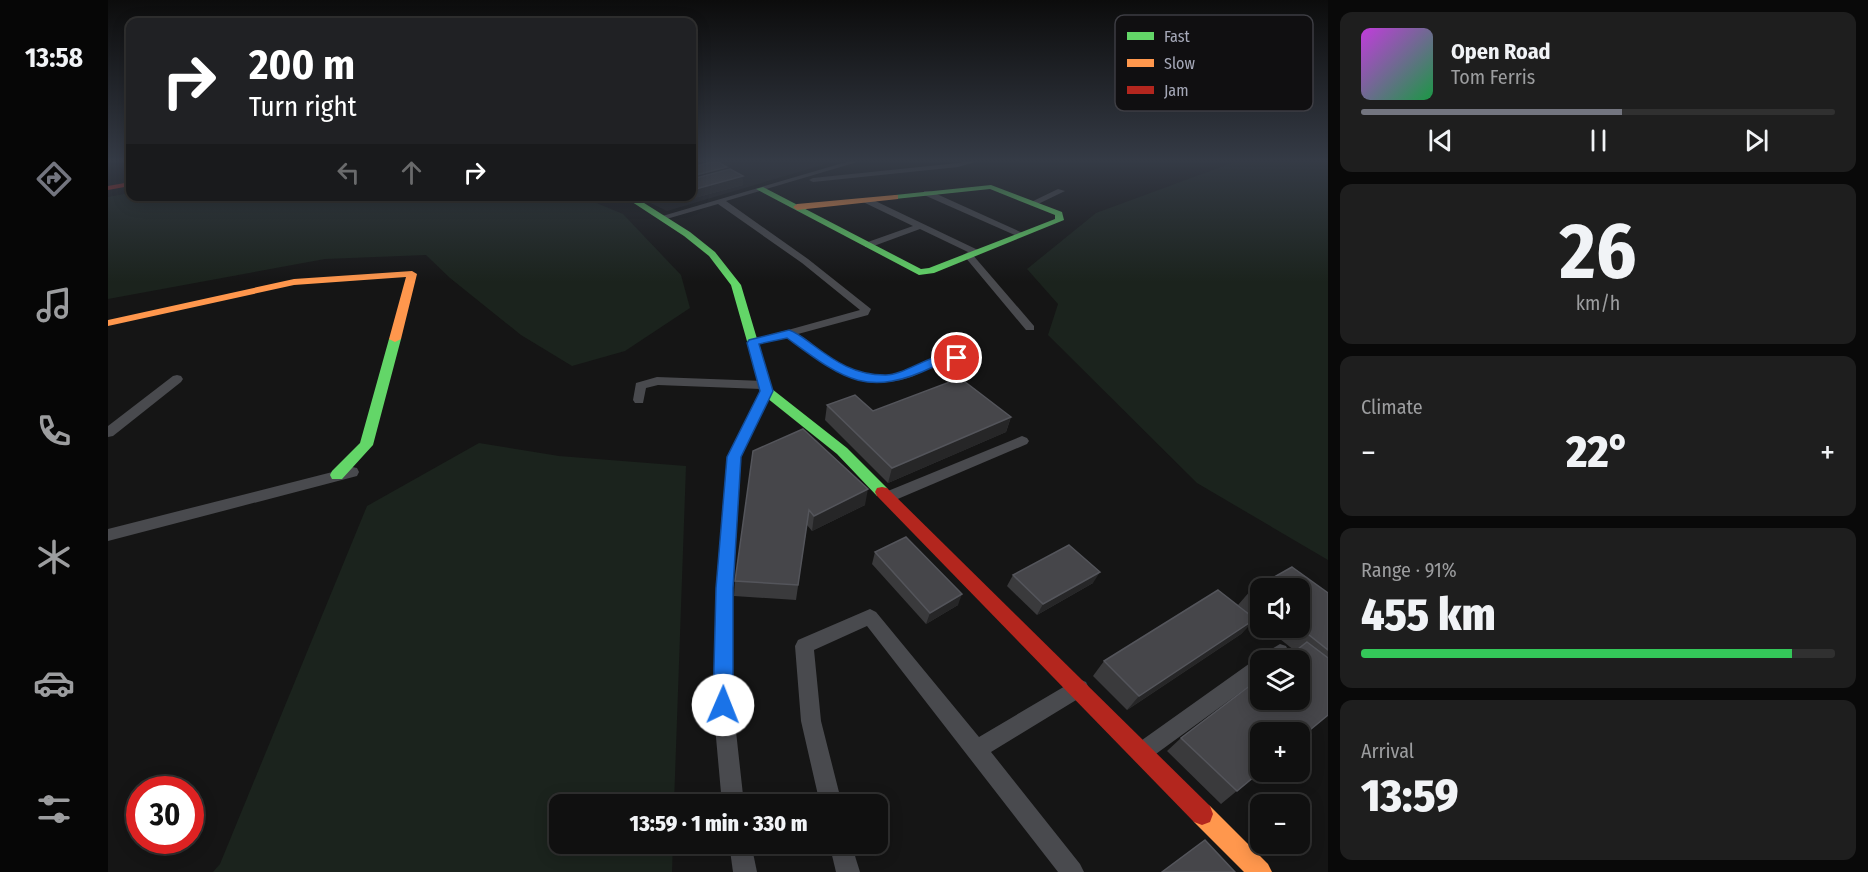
<!DOCTYPE html>
<meta charset="utf-8">
<style>
body{margin:0;font-family:"Fira Sans Condensed",sans-serif;background:#1e1e1e;color:#f1f3f6;height:100vh;display:flex;flex-direction:column;font-size:22px;white-space:nowrap}
*{box-sizing:border-box;margin:0}
p{font-size:20px;color:#9c9d9f}
.icon{flex:none;width:33px;height:33px;fill:none;stroke:currentColor;stroke-width:2;stroke-linecap:round;stroke-linejoin:round}
.map{position:relative;flex:1;overflow:hidden}
.panel{display:flex;flex-direction:column;gap:12px;padding:12px;background:#090909;width:540px}
.panel>*{flex:none}
.top-card{position:absolute;left:18px;top:18px;width:570px;height:183px;border-radius:12px;box-shadow:0 3px 15px #0003,0 0 0 2px #303030;background:#202124;color:#fff;overflow:hidden}
.buttons{position:absolute;left:1142px;top:578px;display:grid;gap:12px}
.buttons a{display:grid;place-items:center;width:60px;height:60px;border-radius:12px;background:#101010;box-shadow:0 3px 15px #0003,0 0 0 2px #303030;font-size:30px}
.speed{position:absolute;left:18px;top:776px;display:flex;gap:12px;font-size:30px;font-weight:700;text-align:center}
.speed>*{display:grid;place-content:center;width:78px;height:78px;border-radius:50%;background:#101010;box-shadow:0 3px 15px #0003,0 0 0 2px #303030;line-height:1}
.speed .limit{border:9px solid #d22;background:#fff;color:#111}
.pin{position:absolute;display:grid;place-items:center;width:51px;height:51px;color:#fff;margin:-26px;border:3px solid #fff;border-radius:50%;box-shadow:0 2px 6px #0007}
.me{position:absolute;width:66px;margin:-33px;rotate:1deg;stroke-linejoin:round;filter:drop-shadow(0 0 4px #0008)}
.turn{display:flex;align-items:center;gap:21px;height:126px;padding:0 24px;font-size:27px}
.turn .icon{width:78px;height:78px;stroke-width:2.5}
.turn b{display:block;font-size:42px;line-height:51px}
.lanes{display:flex;align-items:center;height:57px;padding:0 24px;background:#0003;justify-content:center;gap:30px;direction:ltr}
.lanes .off{opacity:.35}
.big{font-size:45px;font-weight:800;line-height:1.1}
.panel .card{flex:1;display:flex;flex-direction:column;justify-content:center;gap:9px;min-width:0;padding:0 21px;border-radius:12px;background:#1e1e1e}
.panel .dial{align-items:center;gap:0}
.dial b{font-size:78px;line-height:1}
.song{display:flex;align-items:center;gap:18px}
.cover{width:72px;height:72px;border-radius:9px;background:linear-gradient(135deg,hsl(290 70% 55%),hsl(140 70% 35%))}
.played{height:6px;border-radius:3px;background:linear-gradient(90deg,#73757f 55%,#303030 55%)}
.keys{display:flex;justify-content:space-around;direction:ltr}
.heat{display:flex;justify-content:space-between;align-items:center;font-size:33px;direction:ltr}
.charge{height:9px;border-radius:4px;background:linear-gradient(90deg,#34c759 91%,#303030 0)}
.trip{position:absolute;left:441px;top:794px;width:339px;height:60px;border-radius:12px;background:#101010;box-shadow:0 3px 15px #0003,0 0 0 2px #303030;font-weight:800;line-height:60px;text-align:center}
main{display:flex;flex:1;min-height:0}
.dock{display:flex;flex-direction:column;width:108px;justify-content:space-around;align-items:center;background:#060606;color:#9c9d9f}
.dock .icon{width:42px;height:42px}
.dock .active{color:#73757f}
.dock b{font-size:27px;color:#f1f3f6}
.map>svg:first-child{display:block}
.built{fill:#1f1f21}
.green{fill:#1b231d}
.lines{fill:none;stroke-linecap:round;stroke-linejoin:round}
.street{fill:#494a4e;fill-rule:evenodd}
.fast{fill:#63d668;fill-rule:evenodd}
.slow{fill:#ff974d;fill-rule:evenodd}
.jam{fill:#b3261e;fill-rule:evenodd}
.wall{fill:#3a3a3c}
.shaded-wall{fill:#262627}
.building{fill:#46464a;stroke:#54555b;stroke-width:1.5}
.route{fill:#1a73e8;stroke:#114b97;stroke-width:1.5}
.key{fill:#100f11;stroke:#3d3d43;stroke-width:1.5}
.key-label{font-size:16px;fill:#a5a8b8}
</style>
<main>
<nav class="dock">
<b>13:58</b>
<svg class="icon active" aria-label="directions" viewBox="0 0 24 24"><path d="M12 3l9 9-9 9-9-9zM9 14v-3h6M13 9l2 2-2 2"/></svg>
<svg class="icon" aria-label="music" viewBox="0 0 24 24"><path d="M9 18V5l10-2v13"/><circle cx="6" cy="18" r="3"/><circle cx="16" cy="16" r="3"/></svg>
<svg class="icon" aria-label="phone" viewBox="0 0 24 24"><path d="M5 4h4l2 5-3 2q2 4 5 5l2-3 5 2v4C11 20 4 13 5 4z"/></svg>
<svg class="icon" aria-label="climate" viewBox="0 0 24 24"><path d="M12 3v18M4 7l16 10M4 17L20 7"/></svg>
<svg class="icon" aria-label="car" viewBox="0 0 24 24"><path d="M5 17H2v-5l4-1 3-4h7l3 4 3 1v5h-3M9 17h6M6 11h13"/><circle cx="7" cy="17" r="2"/><circle cx="17" cy="17" r="2"/></svg>
<svg class="icon" aria-label="filters" viewBox="0 0 24 24"><path d="M4 7h16M4 17h16"/><circle cx="9" cy="7" r="2"/><circle cx="15" cy="17" r="2"/></svg>
</nav>
<div class="map">
<svg width="1220" height="872" viewBox="0 0 1220 872">
<rect width="100%" height="100%" fill="#151515"/>
<path class="built" d="M 584,160 L 731,160 L 559,211 L 530,197 L 584,196 Z"/>
<g class="green">
<path d="M 1132,160 L 1220,160 L 1220,560 L 1089,483 L 940,335 L 950,304 L 919,269 L 988,213 Z"/>
<path d="M 22,193 L 22,196 L 474,197 L 515,214 L 573,275 L 582,308 L 517,351 L 464,366 L 413,335 L 342,278 L 318,255 L 217,259 L 0,299 L 0,197 Z"/>
<path d="M 371,443 L 451,456 L 578,466 L 566,804 L 452,804 L 452,843 L 565,843 L 564,872 L 105,872 L 112,864 L 259,506 Z"/>
</g>
<g class="lines">
<g class="street">
<path d="M 745,160 L 756,160 L 618,201 L 700,259 L 763,309 L 760,315 L 690,334 C 710,347 730,366 753,374 C 795,386 821,345 866,356 L 868,358 L 866,360 C 857,363 848,359 838,361 C 825,363 814,374 800,378 C 746,394 721,364 679,337 L 645,346 L 641,345 L 641,341 L 752,310 L 694,263 L 610,204 L 555,220 L 551,217 Z"/>
<path d="M 863,160 L 874,160 L 850,167 L 705,182 L 701,180 L 705,178 L 850,163 Z"/>
<path d="M 950,189 L 957,191 L 928,205 L 921,203 Z"/>
<path d="M 816,191 L 822,191 L 917,234 L 909,236 L 816,195 Z"/>
<path d="M 755,198 L 761,198 L 870,250 L 870,254 L 864,254 L 926,326 L 926,330 L 918,330 L 857,257 L 855,255 L 860,252 L 812,229 L 763,247 L 757,247 L 757,243 L 805,226 L 755,202 Z"/>
<path d="M 69,375 L 73,376 L 75,379 L 73,382 L 5,436 L 0,437 L 0,426 L 65,376 Z"/>
<path d="M 549,377 L 657,381 L 663,385 L 661,388 L 664,391 L 633,457 L 625,588 L 625,704 L 636,804 L 614,804 L 605,704 L 609,588 L 619,457 L 653,389 L 550,385 L 538,388 L 535,403 L 527,403 L 525,400 L 528,383 Z"/>
<path d="M 914,436 L 919,438 L 921,441 L 919,444 L 785,501 L 775,501 L 773,497 L 775,493 Z"/>
<path d="M 244,467 L 249,468 L 251,472 L 249,476 L 0,541 L 0,529 Z"/>
<path d="M 762,609 L 768,612 L 871,737 L 964,682 L 971,679 L 978,682 L 981,688 L 978,694 L 883,752 L 972,864 L 976,872 L 950,872 L 759,626 L 706,650 L 713,721 L 734,804 L 712,804 L 693,721 L 687,646 L 690,640 Z"/>
<path d="M 1172,644 L 1178,646 L 1181,652 L 1176,660 L 1152,660 L 1152,678 L 1041,759 L 1034,762 L 1027,759 L 1024,752 L 1027,745 L 1145,661 L 1153,659 L 1155,654 Z"/>
<path d="M 621,843 L 643,843 L 649,872 L 625,872 Z"/>
<path d="M 721,843 L 743,843 L 752,872 L 728,872 Z"/>
</g>
<g class="fast">
<path d="M 883,185 L 954,212 L 956,220 L 826,273 L 811,275 L 648,189 L 655,187 L 813,269 L 821,268 L 947,219 L 947,215 L 882,189 L 787,199 L 783,197 L 787,195 Z"/>
<path d="M 515,196 L 525,196 L 582,232 L 607,252 L 633,285 L 664,389 L 739,448 L 779,488 L 781,492 L 779,496 L 769,496 L 729,454 L 654,394 L 623,285 L 601,256 L 576,236 Z"/>
<path d="M 287,336 L 293,339 L 265,445 L 234,479 L 224,479 L 222,475 L 224,471 L 252,443 L 281,339 Z"/>
</g>
<g class="slow">
<path d="M 787,195 L 790,195 L 790,199 L 689,210 L 685,207 L 689,204 Z"/>
<path d="M 304,271 L 309,274 L 293,339 L 287,342 L 281,339 L 298,277 L 186,285 L 0,326 L 0,320 L 186,279 Z"/>
<path d="M 1094,803 L 1102,806 L 1160,864 L 1164,872 L 1136,872 L 1086,822 L 1083,814 L 1086,806 Z"/>
</g>
<g class="jam">
<path d="M 22,182 L 22,186 L 0,190 L 0,186 Z"/>
<path d="M 774,487 L 779,488 L 1102,806 L 1105,814 L 1102,822 L 1094,825 L 1086,822 L 769,496 L 767,492 L 769,488 Z"/>
</g>
</g>
<g class="wall">
<path d="M 592,160 L 624,160 L 624,164 L 617,166 L 619,170 L 635,185 L 567,203 L 557,196 L 584,196 L 599,163 Z"/>
<path d="M 629,160 L 646,160 L 636,163 Z"/>
<path d="M 719,405 L 765,411 L 903,417 L 898,432 L 780,483 L 717,420 Z"/>
<path d="M 645,451 L 757,505 L 704,531 L 699,525 L 688,600 L 626,596 L 627,581 Z"/>
<path d="M 767,552 L 850,605 L 818,624 L 764,564 Z"/>
<path d="M 1184,567 L 1220,593 L 1220,715 L 1191,739 L 1191,732 L 1152,732 L 1152,771 L 1153,771 L 1113,804 L 1059,751 L 1073,738 L 1152,678 L 1152,699 L 1191,699 L 1191,660 L 1176,660 L 1187,651 L 1157,627 L 1191,627 L 1191,588 L 1152,588 L 1152,623 L 1130,605 L 1143,590 Z"/>
<path d="M 905,575 L 985,583 L 929,615 L 899,586 Z"/>
<path d="M 1147,619 L 1133,634 L 1019,710 L 985,676 L 996,661 Z"/>
</g>
<g class="shaded-wall">
<path d="M 619,160 L 624,160 L 624,164 L 609,168 L 609,162 Z"/>
<path d="M 636,160 L 646,160 L 636,163 Z"/>
<path d="M 619,167 L 619,176 L 584,185 L 584,176 Z"/>
<path d="M 635,176 L 635,185 L 567,203 L 567,196 L 584,196 L 584,190 Z"/>
<path d="M 903,417 L 898,432 L 780,483 L 784,468 Z"/>
<path d="M 760,489 L 757,505 L 704,531 L 706,516 Z"/>
<path d="M 992,572 L 985,583 L 929,615 L 935,604 Z"/>
<path d="M 854,594 L 850,605 L 818,624 L 822,613 Z"/>
<path d="M 1147,619 L 1133,634 L 1019,710 L 1031,696 Z"/>
</g>
<g class="building">
<path d="M 603,160 L 619,160 L 610,162 Z"/>
<path d="M 608,161 L 619,167 L 584,176 L 584,167 Z"/>
<path d="M 622,169 L 635,176 L 584,190 L 584,179 Z"/>
<path d="M 852,378 L 903,417 L 784,468 L 719,405 L 747,395 L 765,411 Z"/>
<path d="M 695,429 L 760,489 L 706,516 L 701,510 L 690,585 L 627,581 L 645,451 Z"/>
<path d="M 798,537 L 854,594 L 822,613 L 767,552 Z"/>
<path d="M 961,545 L 992,572 L 935,604 L 905,575 Z"/>
<path d="M 1184,567 L 1220,593 L 1220,650 L 1191,627 L 1191,588 L 1152,588 L 1152,597 L 1143,590 Z"/>
<path d="M 1110,590 L 1147,619 L 1031,696 L 996,661 Z"/>
<path d="M 1199,642 L 1220,658 L 1220,715 L 1191,739 L 1191,732 L 1152,732 L 1152,771 L 1153,771 L 1129,791 L 1073,738 L 1152,678 L 1152,699 L 1191,699 L 1191,660 L 1176,660 Z"/>
<path d="M 1097,840 L 1127,872 L 1054,872 Z"/>
</g>
<linearGradient id="sky" x2="0" y2="1"><stop stop-color="#0c0c0c"/><stop offset="0.57" stop-color="#353b46"/><stop offset="1" stop-color="#353b46" stop-opacity="0"/></linearGradient>
<rect width="1220" height="282" fill="url(#sky)"/>
<path class="route" d="M 681,330 C 690,333 698,340 705,345 C 728,362 747,375 777,375 C 799,376 837,342 855,358 C 849,363 845,359 838,361 C 834,362 829,365 825,367 C 758,399 734,378 679,338 L 651,344 L 665,391 L 633,457 L 625,588 L 625,705 L 622,711 L 615,714 L 608,711 L 605,705 L 608,588 L 619,457 L 652,391 L 639,343 L 641,340 Z"/>
<rect x="1007" y="15" width="198" height="96" rx="9" class="key"/>
<rect x="1019" y="32" width="27" height="8" fill="#63d668"/>
<rect x="1019" y="59" width="27" height="8" fill="#ff974d"/>
<rect x="1019" y="86" width="27" height="8" fill="#b3261e"/>
<g class="key-label">
<text x="1056" y="42">Fast</text>
<text x="1056" y="69">Slow</text>
<text x="1056" y="96">Jam</text>
</g>
</svg>
<div class="buttons">
<a><svg class="icon" aria-label="sound" viewBox="0 0 24 24"><path d="M4 9h4l5-4v14l-5-4H4zM17 9q2 3 0 6"/></svg></a>
<a><svg class="icon" aria-label="layers" viewBox="0 0 24 24"><path d="M12 4l9 5-9 5-9-5zM3 14l9 5 9-5"/></svg></a>
<a>+</a>
<a>−</a>
</div>
<div class="speed"><div class="limit">30</div></div>
<div class="pin" style="left:849px;top:358px;background:#d93025"><svg class="icon" aria-label="arrive" viewBox="0 0 24 24"><path d="M6 21V4h12l-3 4 3 4H6"/></svg></div>
<svg class="me" style="left:615px;top:705px" viewBox="-20 -20 40 40"><circle r="19" fill="#fff"/><path d="M0-13L10 11 0 6-10 11z" fill="#1a73e8"/></svg>
<div class="trip">13:59 · 1 min · 330 m</div>
<div class="top-card">
<div class="turn"><svg class="icon" aria-label="right" viewBox="0 0 24 24"><path d="M7 20v-9h11M14 6l5 5-5 5"/></svg><div><b>200 m</b>Turn right</div></div>
<div class="lanes"><svg class="icon off" aria-label="left" viewBox="0 0 24 24"><path d="M17 20v-9H6M10 6l-5 5 5 5"/></svg><svg class="icon off" aria-label="ahead" viewBox="0 0 24 24"><path d="M12 20V5M6 11l6-6 6 6"/></svg><svg class="icon" aria-label="right" viewBox="0 0 24 24"><path d="M7 20v-9h11M14 6l5 5-5 5"/></svg></div>
</div>
</div>
<section class="panel">
<div class="card">
<div class="song"><i class="cover"></i><div><b>Open Road</b><p>Tom Ferris</p></div></div>
<div class="played"></div>
<div class="keys"><svg class="icon" aria-label="previous" viewBox="0 0 24 24"><path d="M18 5L8 12l10 7zM5 5v14"/></svg><svg class="icon" aria-label="pause" viewBox="0 0 24 24"><path d="M8 5v14M16 5v14"/></svg><svg class="icon" aria-label="next" viewBox="0 0 24 24"><path d="M6 5l10 7-10 7zM19 5v14"/></svg></div>
</div>
<div class="card dial"><b>26</b><p>km/h</p></div>
<div class="card"><p>Climate</p>
<div class="heat"><a>−</a><b class="big">22°</b><a>+</a></div>
</div>
<div class="card"><p>Range · 91%</p><b class="big">455 km</b><div class="charge"></div></div>
<div class="card"><p>Arrival</p><b class="big">13:59</b></div>
</section>
</main>
